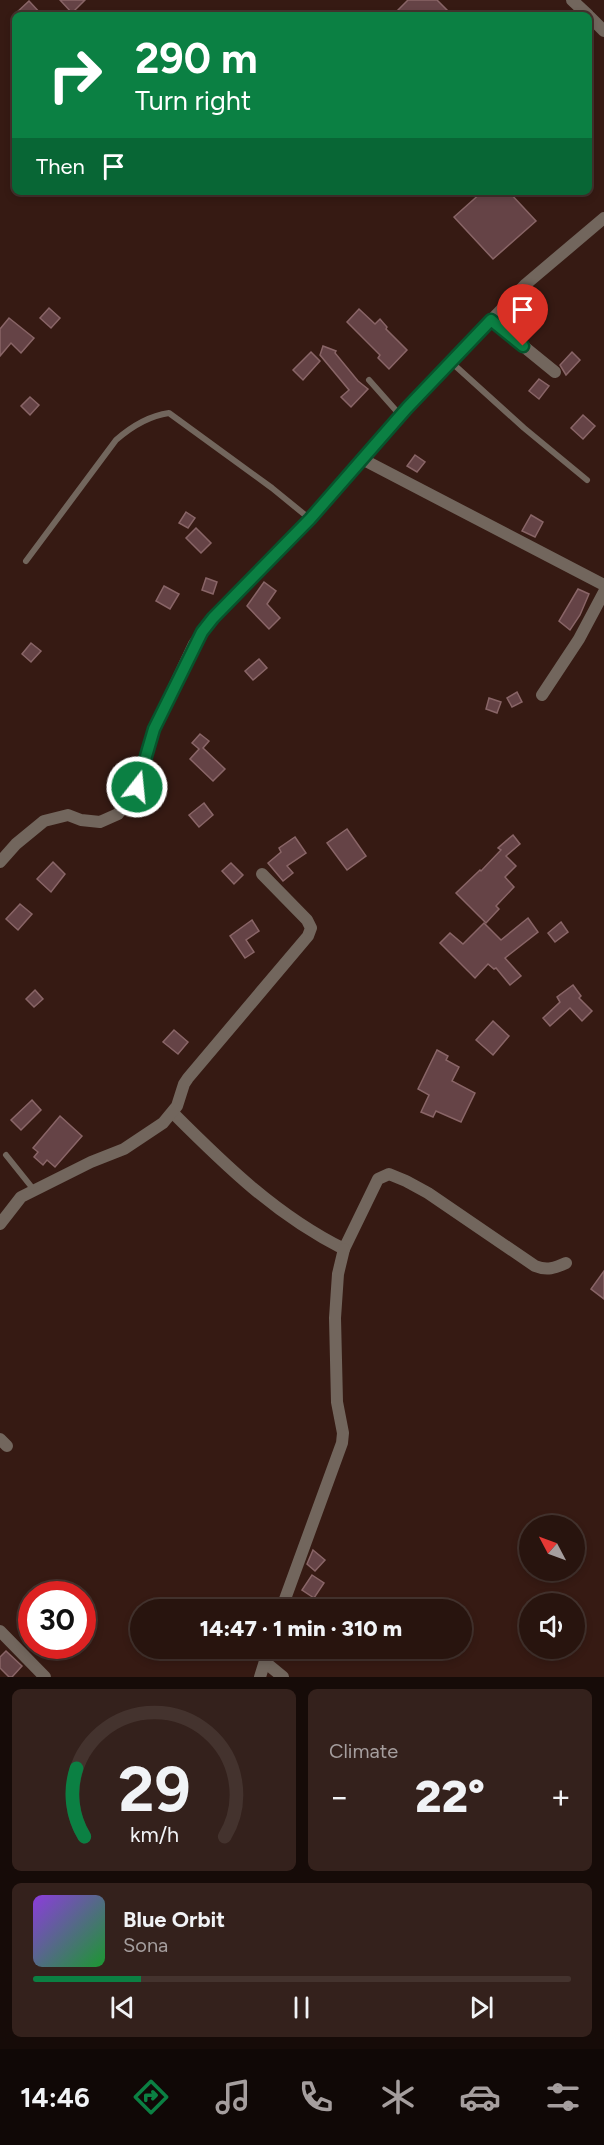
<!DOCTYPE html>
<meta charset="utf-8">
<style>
body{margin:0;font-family:Figtree,sans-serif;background:#34211c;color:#f1f3f6;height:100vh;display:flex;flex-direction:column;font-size:22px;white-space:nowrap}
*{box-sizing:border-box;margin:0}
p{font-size:20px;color:#a59e9e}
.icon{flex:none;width:33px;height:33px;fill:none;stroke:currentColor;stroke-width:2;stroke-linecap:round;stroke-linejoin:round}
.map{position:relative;height:1677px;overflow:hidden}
.panel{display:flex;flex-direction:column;gap:12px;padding:12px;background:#160b08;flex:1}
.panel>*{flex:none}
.hud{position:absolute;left:12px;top:12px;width:580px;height:183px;border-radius:9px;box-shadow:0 3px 9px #0003,0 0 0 2px #44332e;background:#0b8043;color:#fff;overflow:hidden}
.needle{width:39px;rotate:311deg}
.tools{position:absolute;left:519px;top:1515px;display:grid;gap:12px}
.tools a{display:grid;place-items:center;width:66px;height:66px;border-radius:50%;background:#28140e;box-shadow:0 3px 9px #0003,0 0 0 2px #44332e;font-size:30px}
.speed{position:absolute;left:18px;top:1581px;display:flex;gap:12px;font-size:30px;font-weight:700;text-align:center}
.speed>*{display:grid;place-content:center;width:78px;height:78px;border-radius:50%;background:#28140e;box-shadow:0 3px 9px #0003,0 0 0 2px #44332e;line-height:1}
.speed .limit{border:9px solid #d22;background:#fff;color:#111}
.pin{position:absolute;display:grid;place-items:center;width:51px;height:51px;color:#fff;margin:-62px -26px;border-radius:50% 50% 50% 0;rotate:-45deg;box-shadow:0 0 6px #0007}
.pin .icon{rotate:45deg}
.me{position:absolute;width:66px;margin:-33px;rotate:16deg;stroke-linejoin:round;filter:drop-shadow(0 0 4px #0008)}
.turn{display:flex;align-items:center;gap:21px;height:126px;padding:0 24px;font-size:27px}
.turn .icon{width:78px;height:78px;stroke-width:2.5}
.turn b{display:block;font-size:42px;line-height:51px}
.then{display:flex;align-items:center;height:57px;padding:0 24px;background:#0003;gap:12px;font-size:22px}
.big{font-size:45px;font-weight:800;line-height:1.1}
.panel .card{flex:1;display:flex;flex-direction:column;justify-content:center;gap:9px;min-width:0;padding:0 21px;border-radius:9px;background:#34211c}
.panel .dial{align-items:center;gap:0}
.dial svg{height:156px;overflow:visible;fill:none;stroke:#44332e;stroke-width:7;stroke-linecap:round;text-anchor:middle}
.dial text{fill:#f1f3f6;stroke:none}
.song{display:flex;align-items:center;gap:18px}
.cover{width:72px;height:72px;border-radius:9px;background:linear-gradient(135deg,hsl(270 70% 55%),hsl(130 70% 35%))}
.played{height:6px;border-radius:3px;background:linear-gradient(90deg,#0b8043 20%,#44332e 20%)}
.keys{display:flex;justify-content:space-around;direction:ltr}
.heat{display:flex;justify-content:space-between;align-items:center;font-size:33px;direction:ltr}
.panel .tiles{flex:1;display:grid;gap:12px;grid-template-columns:1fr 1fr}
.card:last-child{grid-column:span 2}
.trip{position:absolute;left:130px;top:1599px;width:342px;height:60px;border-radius:30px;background:#28140e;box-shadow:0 3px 9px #0003,0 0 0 2px #44332e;font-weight:800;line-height:60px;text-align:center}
.tabs{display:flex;height:96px;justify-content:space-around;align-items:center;background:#100806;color:#a59e9e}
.tabs .icon{width:42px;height:42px}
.tabs .selected{color:#0b8043}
.tabs b{font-size:27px;color:#f1f3f6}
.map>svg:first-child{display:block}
.building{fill:#654346;stroke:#896567;stroke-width:1.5}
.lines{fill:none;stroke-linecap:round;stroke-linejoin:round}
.service{stroke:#72665d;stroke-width:6}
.minor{stroke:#72665d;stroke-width:12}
.route-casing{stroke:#07532c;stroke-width:15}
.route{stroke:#0b8043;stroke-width:10}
</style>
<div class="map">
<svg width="604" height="1677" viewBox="0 0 604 1677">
<rect width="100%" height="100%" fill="#361a13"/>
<g class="building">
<path d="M 60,0 L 85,0 L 72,13 Z"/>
<path d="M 408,0 L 437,0 L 452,15 L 393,15 Z"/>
<path d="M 29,1 L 42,15 L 14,15 Z"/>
<path d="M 482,192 L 509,192 L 536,221 L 493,259 L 454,217 Z"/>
<path d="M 49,308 L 60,318 L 51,328 L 40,318 Z"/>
<path d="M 359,309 L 375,324 L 380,319 L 387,327 L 386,329 L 407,350 L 389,369 L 378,358 L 380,355 L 347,322 Z"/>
<path d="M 9,318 L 34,338 L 21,353 L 11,343 L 0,356 L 0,329 Z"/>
<path d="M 323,346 L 336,351 L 335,353 L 358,381 L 368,389 L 351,407 L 341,397 L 349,390 L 320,355 Z"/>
<path d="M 311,352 L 320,361 L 303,380 L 293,370 Z"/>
<path d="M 572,352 L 580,360 L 566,375 L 560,365 Z"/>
<path d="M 539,379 L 549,386 L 539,399 L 529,391 Z"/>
<path d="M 30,397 L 39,405 L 30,415 L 21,406 Z"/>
<path d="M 583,415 L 595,426 L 583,439 L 571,428 Z"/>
<path d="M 415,455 L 425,462 L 417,472 L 407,466 Z"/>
<path d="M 186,512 L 195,518 L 188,528 L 179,523 Z"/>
<path d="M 531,515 L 543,522 L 535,537 L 522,531 Z"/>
<path d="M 196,528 L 211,543 L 201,553 L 186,538 Z"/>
<path d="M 206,578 L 217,582 L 213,594 L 202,590 Z"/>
<path d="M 264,582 L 276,591 L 267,604 L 280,618 L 269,629 L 247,606 Z"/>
<path d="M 164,586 L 179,594 L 170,609 L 156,601 Z"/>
<path d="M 578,589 L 589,594 L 580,615 L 570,630 L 559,621 Z"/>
<path d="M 31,643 L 41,651 L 31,662 L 22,654 Z"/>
<path d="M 259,659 L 267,668 L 253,680 L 245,671 Z"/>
<path d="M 517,692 L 522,702 L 512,707 L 507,698 Z"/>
<path d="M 489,698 L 501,702 L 497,713 L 486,709 Z"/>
<path d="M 200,734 L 209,741 L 203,748 L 225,769 L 213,781 L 190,759 L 199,749 L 192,743 Z"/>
<path d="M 204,803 L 213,815 L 199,827 L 189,815 Z"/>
<path d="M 347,829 L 366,856 L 347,870 L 327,843 Z"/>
<path d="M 513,835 L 520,844 L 506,856 L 516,866 L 505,877 L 514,887 L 496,906 L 499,909 L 486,923 L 456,893 L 480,870 L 481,871 L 501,850 L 498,848 Z"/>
<path d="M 295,837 L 306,853 L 287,866 L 293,873 L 283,881 L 268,863 L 281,852 L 279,848 Z"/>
<path d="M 53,862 L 65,874 L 51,892 L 37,879 Z"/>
<path d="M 231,863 L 243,875 L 234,884 L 222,871 Z"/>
<path d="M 20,904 L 32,914 L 18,930 L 6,919 Z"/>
<path d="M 528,918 L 538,932 L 505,958 L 521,976 L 510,985 L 496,968 L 494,969 L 488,964 L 475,978 L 440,943 L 450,933 L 463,944 L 484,923 L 501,940 Z"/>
<path d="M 252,920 L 259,931 L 246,940 L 254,952 L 245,958 L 230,936 Z"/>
<path d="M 561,922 L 568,932 L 555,942 L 548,933 Z"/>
<path d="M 573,985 L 581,996 L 579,998 L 592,1011 L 582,1021 L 570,1008 L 550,1026 L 543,1018 L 560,1002 L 557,997 Z"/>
<path d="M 35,990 L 43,999 L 34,1007 L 26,999 Z"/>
<path d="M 493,1021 L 509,1036 L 493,1055 L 476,1040 Z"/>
<path d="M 174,1030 L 188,1042 L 178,1054 L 163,1042 Z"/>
<path d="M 437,1050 L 448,1056 L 446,1060 L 459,1067 L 452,1081 L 475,1093 L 461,1122 L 436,1111 L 433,1117 L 421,1112 L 429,1095 L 418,1089 Z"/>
<path d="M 32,1100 L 41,1110 L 21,1130 L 11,1120 Z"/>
<path d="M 60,1116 L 82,1136 L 55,1167 L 47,1160 L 43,1165 L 34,1157 L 38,1152 L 33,1148 Z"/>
<path d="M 604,1271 L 604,1299 L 591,1289 Z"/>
<path d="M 313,1550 L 325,1560 L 315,1571 L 307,1564 Z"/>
<path d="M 312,1575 L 324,1583 L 314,1598 L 302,1590 Z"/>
<path d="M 6,1651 L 22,1666 L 12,1677 L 9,1677 L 0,1668 L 0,1657 Z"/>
</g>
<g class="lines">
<g class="service">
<path d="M 451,362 L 524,428 L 587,480"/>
<path d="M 369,380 L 400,415"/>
<path d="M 26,561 L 116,440 C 132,426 148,416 169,413 L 272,488 L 310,519"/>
<path d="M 138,787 L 148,786 L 163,794"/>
<path d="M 6,1155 L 34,1190"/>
</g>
<g class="minor">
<path d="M 572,0 L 588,15"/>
<path d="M 590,17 L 604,31"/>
<path d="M 491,320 L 555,372"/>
<path d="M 362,459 L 604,585"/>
<path d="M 542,695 L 579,639 L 604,592"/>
<path d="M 0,862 L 16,844 L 44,821 L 68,815 L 81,820 L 100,822 L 118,814 L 137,787 L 154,729 L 194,644 L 213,618 L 310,519 L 407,408 L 526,284 L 604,218"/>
<path d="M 173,1113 C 225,1165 277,1216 344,1249 L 378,1179 L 389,1174 L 406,1181 L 428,1193 L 535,1266 C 547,1271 555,1268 566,1263"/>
<path d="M 0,1224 L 21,1197 L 91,1162 L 124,1149 L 163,1123 L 177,1106 L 184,1084 L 188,1078 L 308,936 L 311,928 L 307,920 L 262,874"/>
<path d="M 0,1439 L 7,1446"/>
<path d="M 281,1610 L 342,1443 L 343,1433 L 337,1402 L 335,1318 L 338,1274 L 344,1249"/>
<path d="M 0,1631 L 45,1677"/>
<path d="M 266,1663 L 283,1677"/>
<path d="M 260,1677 L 269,1648"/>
</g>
</g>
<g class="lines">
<defs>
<path id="route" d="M 137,787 L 154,729 L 202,632 L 213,618 L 310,519 L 407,408 L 491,320 L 523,346"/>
</defs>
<use href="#route" class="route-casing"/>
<use href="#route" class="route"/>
</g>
</svg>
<div class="tools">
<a><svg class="needle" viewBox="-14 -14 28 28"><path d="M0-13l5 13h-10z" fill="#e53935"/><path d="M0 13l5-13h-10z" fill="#a59e9e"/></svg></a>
<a><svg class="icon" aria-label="sound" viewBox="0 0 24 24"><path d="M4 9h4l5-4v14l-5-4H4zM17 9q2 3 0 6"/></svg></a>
</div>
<div class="speed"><div class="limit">30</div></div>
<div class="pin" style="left:523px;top:346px;background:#d93025"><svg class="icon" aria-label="arrive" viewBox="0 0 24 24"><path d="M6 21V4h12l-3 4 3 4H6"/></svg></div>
<svg class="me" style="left:137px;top:787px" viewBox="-20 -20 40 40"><circle r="17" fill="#0b8043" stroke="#fff" stroke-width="3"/><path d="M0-11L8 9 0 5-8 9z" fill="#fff"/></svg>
<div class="trip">14:47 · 1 min · 310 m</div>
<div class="hud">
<div class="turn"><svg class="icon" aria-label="right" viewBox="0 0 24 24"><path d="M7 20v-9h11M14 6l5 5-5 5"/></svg><div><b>290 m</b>Turn right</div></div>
<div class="then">Then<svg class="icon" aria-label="arrive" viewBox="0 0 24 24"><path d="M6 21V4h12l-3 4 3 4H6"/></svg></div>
</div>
</div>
<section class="panel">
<div class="tiles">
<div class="card dial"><svg viewBox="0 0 100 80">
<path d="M14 69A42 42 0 1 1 86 69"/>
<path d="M14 69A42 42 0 0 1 10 34" stroke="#0b8043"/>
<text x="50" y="56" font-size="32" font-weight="700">29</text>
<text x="50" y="72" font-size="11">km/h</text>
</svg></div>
<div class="card"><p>Climate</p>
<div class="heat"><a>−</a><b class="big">22°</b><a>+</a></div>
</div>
<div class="card">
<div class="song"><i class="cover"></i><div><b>Blue Orbit</b><p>Sona</p></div></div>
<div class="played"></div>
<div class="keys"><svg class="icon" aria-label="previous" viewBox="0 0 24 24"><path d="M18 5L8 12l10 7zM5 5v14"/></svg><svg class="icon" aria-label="pause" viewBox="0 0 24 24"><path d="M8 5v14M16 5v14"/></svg><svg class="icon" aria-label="next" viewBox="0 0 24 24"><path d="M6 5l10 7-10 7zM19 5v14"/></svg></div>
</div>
</div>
</section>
<nav class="tabs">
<b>14:46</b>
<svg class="icon selected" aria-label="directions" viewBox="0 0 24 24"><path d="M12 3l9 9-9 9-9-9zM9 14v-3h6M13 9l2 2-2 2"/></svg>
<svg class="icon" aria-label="music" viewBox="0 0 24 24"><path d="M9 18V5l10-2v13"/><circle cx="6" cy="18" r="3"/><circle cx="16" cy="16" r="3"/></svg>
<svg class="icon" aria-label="phone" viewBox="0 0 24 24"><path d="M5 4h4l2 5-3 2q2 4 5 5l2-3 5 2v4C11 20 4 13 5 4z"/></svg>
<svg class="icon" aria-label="climate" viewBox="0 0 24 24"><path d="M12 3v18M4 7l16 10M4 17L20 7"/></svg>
<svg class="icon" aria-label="car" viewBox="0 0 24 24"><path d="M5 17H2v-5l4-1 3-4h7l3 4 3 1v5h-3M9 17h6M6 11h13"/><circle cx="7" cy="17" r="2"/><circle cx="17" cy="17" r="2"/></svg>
<svg class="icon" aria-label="filters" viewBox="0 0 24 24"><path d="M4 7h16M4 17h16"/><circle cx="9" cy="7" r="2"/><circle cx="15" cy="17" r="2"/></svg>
</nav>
